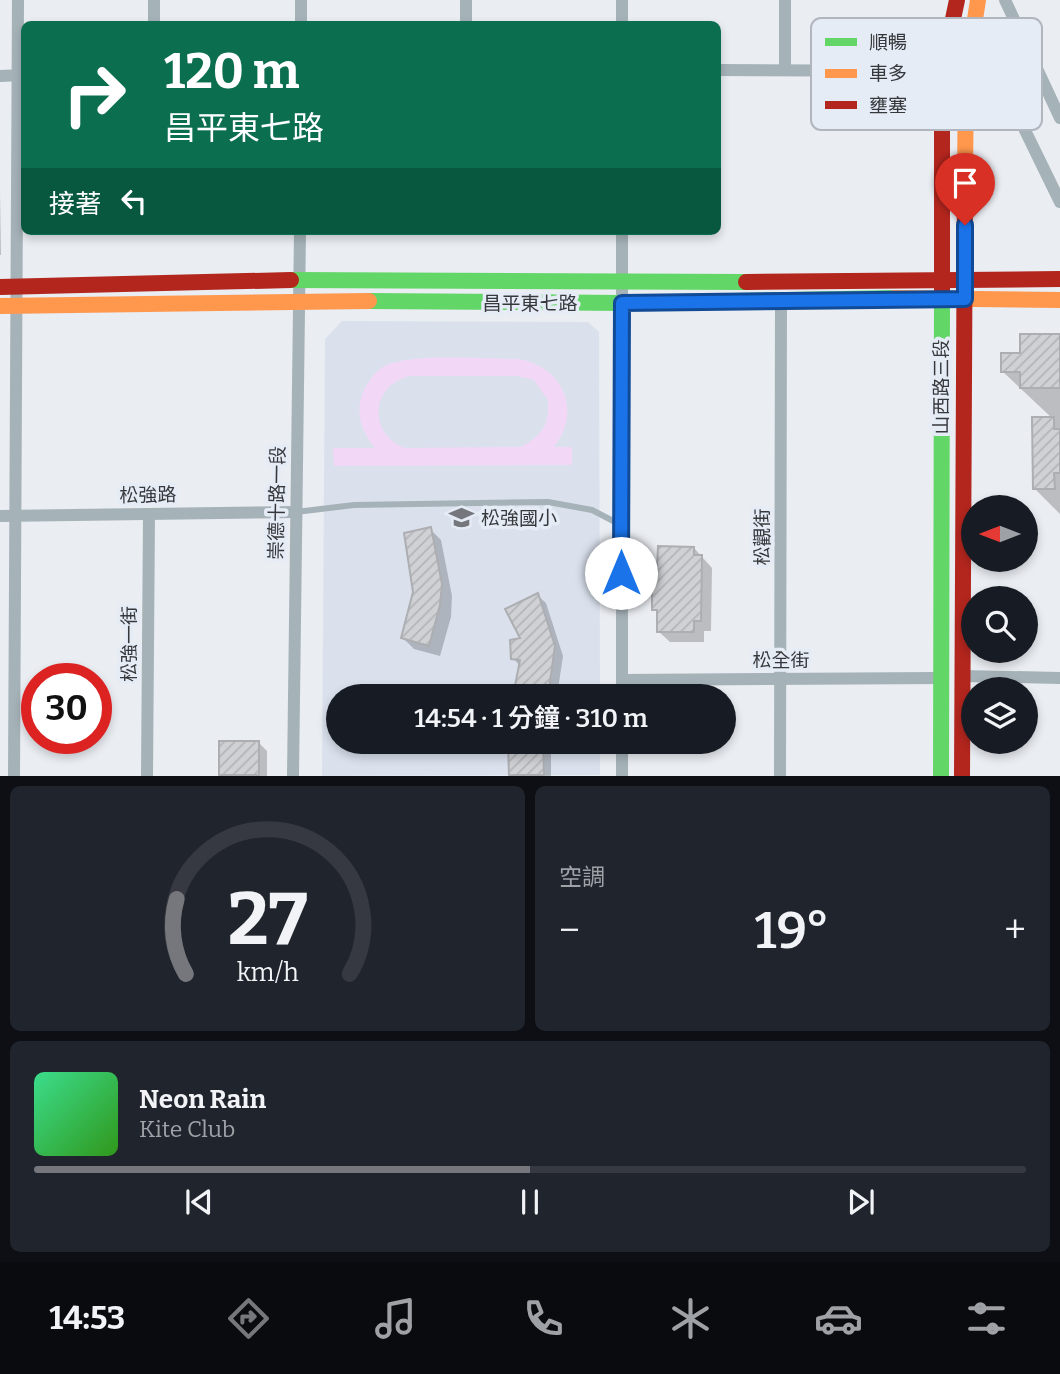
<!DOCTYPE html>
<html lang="zh-TW">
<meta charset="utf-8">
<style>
body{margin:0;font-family:Bitter,"Noto Sans TC",serif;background:#20242c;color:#f1f3f6;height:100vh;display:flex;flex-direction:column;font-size:26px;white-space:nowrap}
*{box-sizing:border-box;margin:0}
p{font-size:23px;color:#9ea1a6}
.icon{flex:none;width:38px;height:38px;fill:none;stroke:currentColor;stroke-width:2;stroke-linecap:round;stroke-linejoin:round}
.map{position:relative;height:776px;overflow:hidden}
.sheet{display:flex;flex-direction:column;gap:10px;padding:10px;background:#0d0f14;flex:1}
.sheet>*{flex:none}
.top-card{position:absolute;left:21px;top:21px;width:700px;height:214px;border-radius:10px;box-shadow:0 4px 10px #0003;background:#0b6e4f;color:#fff;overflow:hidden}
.needle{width:46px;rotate:270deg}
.buttons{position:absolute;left:961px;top:495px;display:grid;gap:14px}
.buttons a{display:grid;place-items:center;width:77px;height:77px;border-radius:50%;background:#171b24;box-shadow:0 4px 10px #0003;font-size:35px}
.speed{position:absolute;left:21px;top:663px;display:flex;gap:14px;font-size:35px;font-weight:700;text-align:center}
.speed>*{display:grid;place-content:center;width:91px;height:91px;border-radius:50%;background:#171b24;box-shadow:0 4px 10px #0003;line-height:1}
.speed .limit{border:10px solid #d22;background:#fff;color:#111}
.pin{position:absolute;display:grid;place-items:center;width:60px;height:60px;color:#fff;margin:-72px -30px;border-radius:50% 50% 50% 0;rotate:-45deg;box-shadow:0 0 7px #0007}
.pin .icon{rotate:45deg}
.me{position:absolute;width:77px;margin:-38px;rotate:0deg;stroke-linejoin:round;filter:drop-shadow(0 0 5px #0008)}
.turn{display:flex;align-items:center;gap:24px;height:147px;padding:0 28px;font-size:32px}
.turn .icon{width:91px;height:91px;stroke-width:2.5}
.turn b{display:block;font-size:49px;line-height:60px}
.then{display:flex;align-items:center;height:66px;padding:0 28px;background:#0003;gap:14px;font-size:26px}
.big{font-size:52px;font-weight:600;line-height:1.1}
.sheet .card{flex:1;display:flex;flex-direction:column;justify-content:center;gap:10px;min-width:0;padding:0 24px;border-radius:10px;background:#20242c}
.sheet .dial{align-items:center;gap:0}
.dial svg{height:182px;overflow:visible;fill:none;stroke:#363941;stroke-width:7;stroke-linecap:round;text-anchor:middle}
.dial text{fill:#f1f3f6;stroke:none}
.song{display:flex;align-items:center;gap:21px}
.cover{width:84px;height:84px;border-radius:10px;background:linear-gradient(135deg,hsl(150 70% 55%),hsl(110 70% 35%))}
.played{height:7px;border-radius:4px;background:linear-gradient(90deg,#75777c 50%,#363941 50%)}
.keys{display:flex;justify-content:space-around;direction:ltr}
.heat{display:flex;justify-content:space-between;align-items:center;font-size:38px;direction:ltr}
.sheet .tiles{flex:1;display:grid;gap:10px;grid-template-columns:1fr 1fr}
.card:last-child{grid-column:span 2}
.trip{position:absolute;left:326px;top:684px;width:410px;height:70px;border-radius:35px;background:#171b24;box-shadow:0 4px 10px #0003;font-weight:600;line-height:70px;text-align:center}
.tabs{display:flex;height:112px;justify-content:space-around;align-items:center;background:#090b0e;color:#9ea1a6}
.tabs .icon{width:49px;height:49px}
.tabs .on{color:#75777c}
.tabs b{font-size:32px;color:#f1f3f6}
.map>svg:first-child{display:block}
.built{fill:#dae1ed}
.pitch{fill:#f2d7f7;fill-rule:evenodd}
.shadow{fill:#0003}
.building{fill:url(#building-hatch);stroke:#adaeb2;stroke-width:2}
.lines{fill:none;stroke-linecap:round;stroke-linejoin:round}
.lane{stroke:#a5b2b8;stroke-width:6}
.street{stroke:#a5b2b8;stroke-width:12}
.fast{stroke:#63d668;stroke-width:16}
.slow{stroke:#ff974d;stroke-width:16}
.jam{stroke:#b3261e;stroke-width:16}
.route-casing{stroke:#114b97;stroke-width:18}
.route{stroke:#1a73e8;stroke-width:12}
.labels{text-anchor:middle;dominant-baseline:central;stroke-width:7;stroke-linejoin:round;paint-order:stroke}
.street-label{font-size:19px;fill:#36383c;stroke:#e6ecf6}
.poi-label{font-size:19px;fill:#36383c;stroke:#e6ecf6;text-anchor:start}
.key{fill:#e6ecf6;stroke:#b1b6be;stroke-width:2}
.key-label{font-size:19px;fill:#36383c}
</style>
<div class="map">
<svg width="1060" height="776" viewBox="0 0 1060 776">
<defs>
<pattern id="building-hatch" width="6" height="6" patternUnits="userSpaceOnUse" patternTransform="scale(1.75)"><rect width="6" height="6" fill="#d0d1d5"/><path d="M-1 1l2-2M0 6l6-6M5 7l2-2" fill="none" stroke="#b3b4b8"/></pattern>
</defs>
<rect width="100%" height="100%" fill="#eaedf2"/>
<path class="built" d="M 342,321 L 588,322 L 599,332 L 600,696 L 338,696 L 338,742 L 600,742 L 600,775 L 322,776 L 325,339 Z"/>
<path class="pitch" d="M 517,359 C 562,365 583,410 554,447 L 572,447 L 572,465 L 334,466 L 333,448 L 375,448 C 363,433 356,417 361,398 C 365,385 375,370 387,365 C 415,353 484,359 517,359 ZM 410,376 L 517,376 L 534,380 L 548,400 C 550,424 542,436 521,447 L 405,448 C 368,434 370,385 410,376 Z"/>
<g class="shadow">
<path d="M 0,191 L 1,255 L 0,255 Z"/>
<path d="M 1060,337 L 1060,514 L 1035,489 L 1053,419 L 1002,371 L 1022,355 Z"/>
<path d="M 430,529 L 441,540 L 452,596 L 451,617 L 440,656 L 414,649 L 403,638 Z"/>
<path d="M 694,548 L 712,568 L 711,631 L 704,631 L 704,642 L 670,642 L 658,631 L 659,614 L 654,609 L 659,569 Z"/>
<path d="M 537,595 L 546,603 L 563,656 L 557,696 L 514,696 L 521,667 L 513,658 L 523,639 Z"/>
<path d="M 494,742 L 551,742 L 551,776 L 511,776 L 510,747 L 499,746 Z"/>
<path d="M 221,743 L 259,743 L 267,751 L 267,776 L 221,776 Z"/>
</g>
<g class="building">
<path d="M 1020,334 L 1060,334 L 1060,388 L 1020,388 L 1020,372 L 1001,372 L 1001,353 L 1020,353 Z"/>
<path d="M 1032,417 L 1054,417 L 1054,429 L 1060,429 L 1060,473 L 1054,473 L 1055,489 L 1033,489 Z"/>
<path d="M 431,527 L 442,584 L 440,605 L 429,646 L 401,638 L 413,592 L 404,533 Z"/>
<path d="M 658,546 L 694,547 L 694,555 L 702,555 L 701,621 L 694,621 L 694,632 L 657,632 L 657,610 L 652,610 L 652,583 L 653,568 L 657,568 Z"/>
<path d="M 538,593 L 555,646 L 548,696 L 513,696 L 520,660 L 511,659 L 510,640 L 520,638 L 505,609 Z"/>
<rect x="219" y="741" width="40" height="34"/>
<path d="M 508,742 L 543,742 L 544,775 L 509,775 Z"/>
</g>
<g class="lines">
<path class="lane" d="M 296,512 L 354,505 L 548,502 L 592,510 L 621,525"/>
<g class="street">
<path d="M 785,0 L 785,69"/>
<path d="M 1005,0 L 1060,118"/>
<path d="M 154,24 L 154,0"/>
<path d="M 301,24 L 301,0"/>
<path d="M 466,24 L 466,0"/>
<path d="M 622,24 L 622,0"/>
<path d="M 718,70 L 942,71 L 966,77 L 999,77 L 1060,202"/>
<path d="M 0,76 L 24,75"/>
<path d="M 0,516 L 296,512"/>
<path d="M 962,676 L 1060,678"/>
<path d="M 622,680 L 940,678"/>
<path d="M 622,696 L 622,231"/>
<path d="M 622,742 L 622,776"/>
<path d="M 14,776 L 18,0"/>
<path d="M 147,776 L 149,514"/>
<path d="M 293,776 L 300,231"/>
<path d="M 780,776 L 781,299"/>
</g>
<g class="fast">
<path d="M 291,280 L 746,282"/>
<path d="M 369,301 L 622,303 L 894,298"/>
<path d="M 941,776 L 942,296"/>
</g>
<g class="slow">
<path d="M 965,177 L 966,77 L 978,0"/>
<path d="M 894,298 L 1060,300"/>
<path d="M 0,306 L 369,301"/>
</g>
<g class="jam">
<path d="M 746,282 L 1060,279"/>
<path d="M 0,287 L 291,280"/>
<path d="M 942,296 L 942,71 L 957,0"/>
<path d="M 962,776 L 965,177"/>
</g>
</g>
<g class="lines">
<defs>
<path id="route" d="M 621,573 L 622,303 L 965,299 L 965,225"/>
</defs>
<use href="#route" class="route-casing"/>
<use href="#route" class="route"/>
</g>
<defs>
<symbol id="school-bare" viewBox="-9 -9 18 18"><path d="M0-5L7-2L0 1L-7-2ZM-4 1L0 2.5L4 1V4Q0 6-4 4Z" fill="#75777c" stroke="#e6ecf6" stroke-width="2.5" paint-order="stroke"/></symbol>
</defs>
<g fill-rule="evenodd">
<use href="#school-bare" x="444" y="500" width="35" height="35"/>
</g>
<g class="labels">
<g class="street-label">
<text x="530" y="303">昌平東七路</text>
<text transform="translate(941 387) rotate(-90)">山西路三段</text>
<text transform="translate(148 495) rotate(-1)">松強路</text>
<text transform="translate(277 503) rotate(-89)">崇德十路一段</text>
<text transform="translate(762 537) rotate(-90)">松觀街</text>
<text transform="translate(129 644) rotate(-90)">松強一街</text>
<text x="781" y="660">松全街</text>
</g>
<g class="poi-label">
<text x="481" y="518">松強國小</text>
</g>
</g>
<rect x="811" y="18" width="231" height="112" rx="10" class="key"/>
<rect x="825" y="38" width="32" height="8" fill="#63d668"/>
<rect x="825" y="69" width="32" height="9" fill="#ff974d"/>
<rect x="825" y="101" width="32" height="8" fill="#b3261e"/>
<g class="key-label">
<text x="869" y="49">順暢</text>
<text x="869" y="80">車多</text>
<text x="869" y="112">壅塞</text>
</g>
</svg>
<div class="buttons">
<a><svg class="needle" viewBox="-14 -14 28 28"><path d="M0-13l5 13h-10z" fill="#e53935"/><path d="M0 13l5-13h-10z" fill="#9ea1a6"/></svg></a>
<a><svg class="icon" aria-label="search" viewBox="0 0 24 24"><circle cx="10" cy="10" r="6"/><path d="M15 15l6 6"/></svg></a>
<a><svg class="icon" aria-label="layers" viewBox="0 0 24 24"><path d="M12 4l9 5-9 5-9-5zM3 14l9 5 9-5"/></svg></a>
</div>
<div class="speed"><div class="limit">30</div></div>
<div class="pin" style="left:965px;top:225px;background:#d93025"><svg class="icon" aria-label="arrive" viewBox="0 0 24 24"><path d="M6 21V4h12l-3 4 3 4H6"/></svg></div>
<svg class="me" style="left:621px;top:573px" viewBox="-20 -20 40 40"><circle r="19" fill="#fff"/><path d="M0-13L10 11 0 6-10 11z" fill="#1a73e8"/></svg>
<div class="trip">14:54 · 1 分鐘 · 310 m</div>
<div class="top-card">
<div class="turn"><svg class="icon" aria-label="right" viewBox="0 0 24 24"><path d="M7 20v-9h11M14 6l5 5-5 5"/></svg><div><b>120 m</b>昌平東七路</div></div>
<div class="then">接著<svg class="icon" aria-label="left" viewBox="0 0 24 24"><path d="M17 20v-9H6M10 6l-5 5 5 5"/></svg></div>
</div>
</div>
<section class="sheet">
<div class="tiles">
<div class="card dial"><svg viewBox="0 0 100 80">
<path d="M14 69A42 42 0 1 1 86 69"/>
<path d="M14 69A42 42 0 0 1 10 36" stroke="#75777c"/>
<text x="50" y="56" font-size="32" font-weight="700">27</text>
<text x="50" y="72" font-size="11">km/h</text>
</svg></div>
<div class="card"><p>空調</p>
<div class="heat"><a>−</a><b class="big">19°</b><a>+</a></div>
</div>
<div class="card">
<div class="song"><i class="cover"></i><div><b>Neon Rain</b><p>Kite Club</p></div></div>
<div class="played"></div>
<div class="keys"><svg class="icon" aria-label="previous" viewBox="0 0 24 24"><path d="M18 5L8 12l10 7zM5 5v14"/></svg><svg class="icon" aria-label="pause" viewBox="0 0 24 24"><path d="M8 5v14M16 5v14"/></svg><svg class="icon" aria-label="next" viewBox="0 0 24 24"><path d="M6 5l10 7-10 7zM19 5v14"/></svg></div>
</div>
</div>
</section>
<nav class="tabs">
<b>14:53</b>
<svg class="icon on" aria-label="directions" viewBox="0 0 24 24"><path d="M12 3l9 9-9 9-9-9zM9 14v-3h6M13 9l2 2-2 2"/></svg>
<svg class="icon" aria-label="music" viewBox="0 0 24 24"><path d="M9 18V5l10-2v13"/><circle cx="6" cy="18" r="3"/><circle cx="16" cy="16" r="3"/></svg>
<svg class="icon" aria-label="phone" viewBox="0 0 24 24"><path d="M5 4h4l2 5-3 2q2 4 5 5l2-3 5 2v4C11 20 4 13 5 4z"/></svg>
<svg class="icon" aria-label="climate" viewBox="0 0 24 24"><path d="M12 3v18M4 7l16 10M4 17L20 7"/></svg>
<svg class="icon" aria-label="car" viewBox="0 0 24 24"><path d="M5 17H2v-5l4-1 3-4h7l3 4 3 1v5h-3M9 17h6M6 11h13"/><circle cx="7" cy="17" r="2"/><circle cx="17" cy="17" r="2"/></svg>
<svg class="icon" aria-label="filters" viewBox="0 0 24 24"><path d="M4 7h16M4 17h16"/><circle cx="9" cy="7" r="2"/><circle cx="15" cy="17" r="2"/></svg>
</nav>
